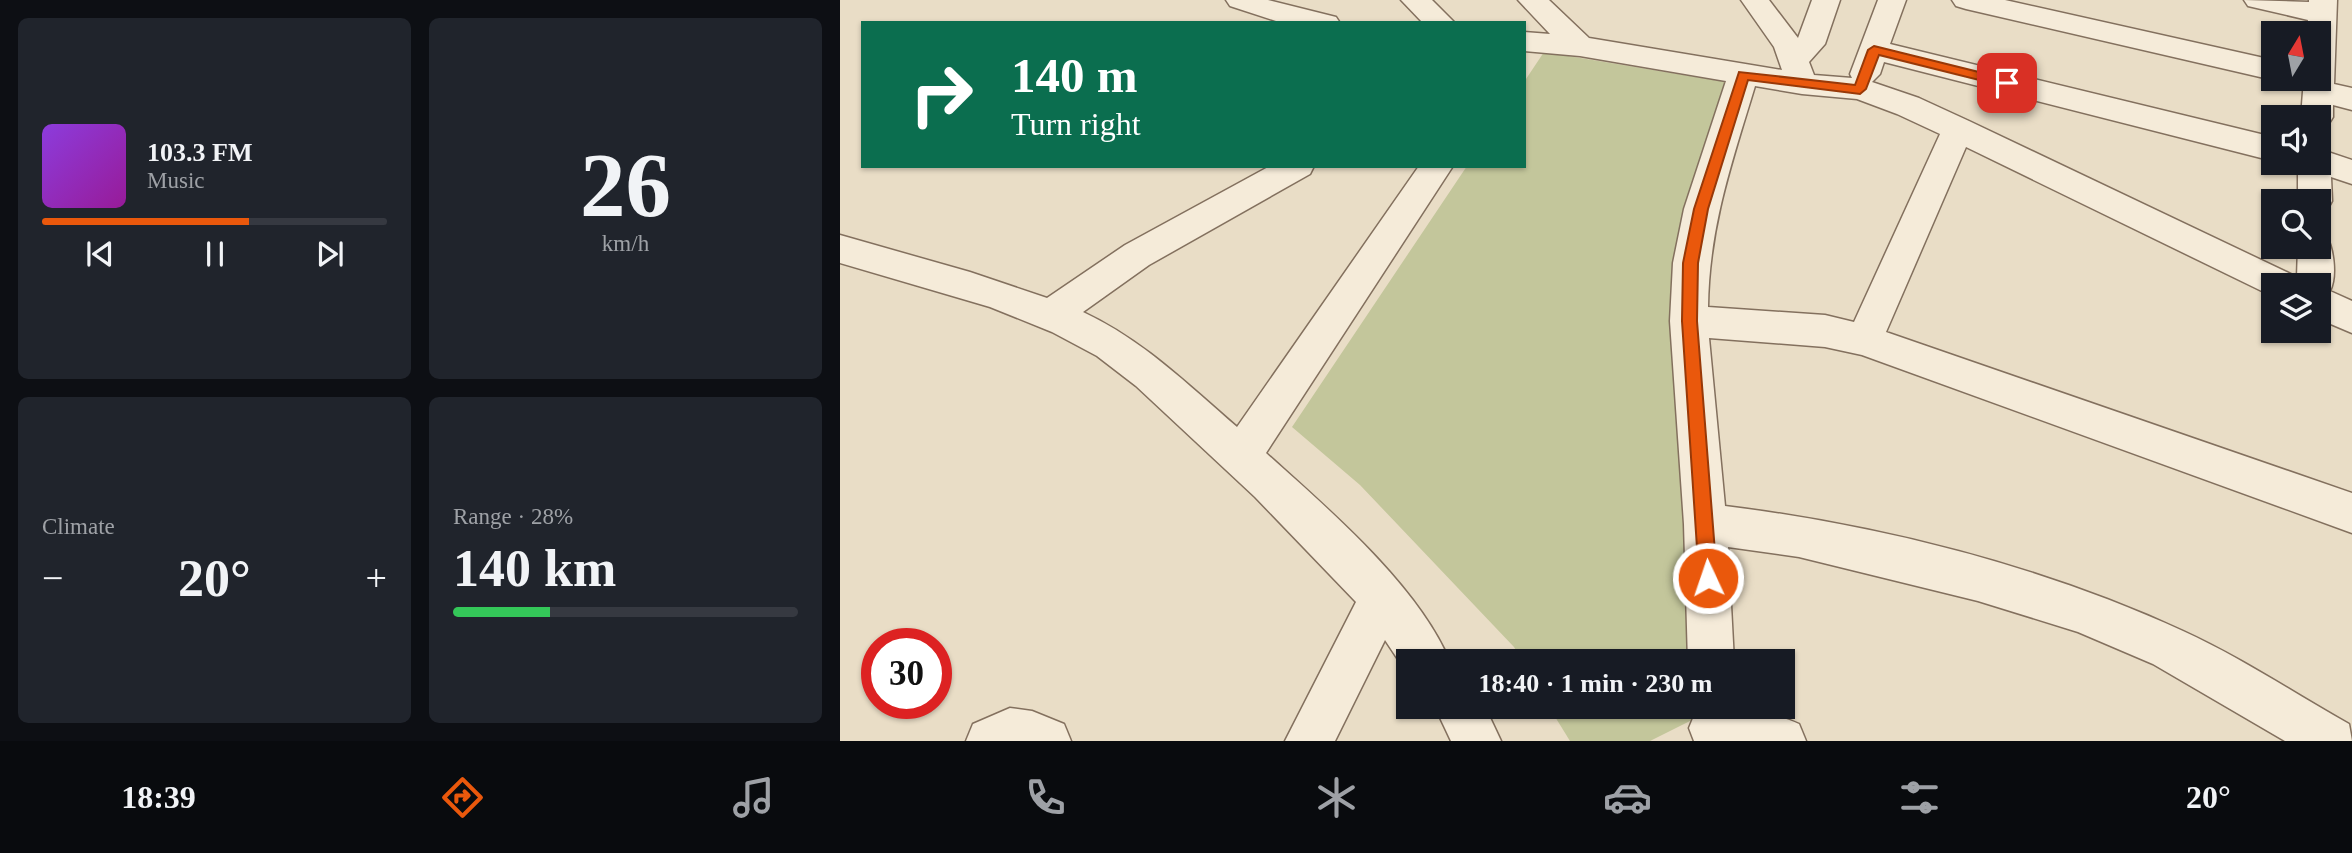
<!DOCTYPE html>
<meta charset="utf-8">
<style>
body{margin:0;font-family:Georgia,serif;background:#20242c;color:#f1f3f6;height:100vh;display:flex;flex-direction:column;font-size:26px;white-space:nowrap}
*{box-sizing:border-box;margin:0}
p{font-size:23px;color:#9ea1a6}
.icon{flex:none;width:38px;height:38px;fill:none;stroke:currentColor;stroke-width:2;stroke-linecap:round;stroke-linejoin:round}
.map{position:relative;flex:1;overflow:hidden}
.panel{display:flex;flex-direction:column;gap:18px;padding:18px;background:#0d0f14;width:840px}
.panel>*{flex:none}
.guide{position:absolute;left:21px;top:21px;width:665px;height:147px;border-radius:0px;box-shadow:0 2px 5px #0004;background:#0b6e4f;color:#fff;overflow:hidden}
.needle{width:46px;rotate:10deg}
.buttons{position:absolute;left:1421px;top:21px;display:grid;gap:14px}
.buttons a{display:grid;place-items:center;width:70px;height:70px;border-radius:0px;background:#171b24;box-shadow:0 2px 5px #0004;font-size:35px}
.speed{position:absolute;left:21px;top:628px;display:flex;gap:14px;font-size:35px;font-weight:700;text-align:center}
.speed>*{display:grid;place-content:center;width:91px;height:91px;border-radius:50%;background:#171b24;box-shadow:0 2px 5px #0004;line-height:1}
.speed .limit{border:10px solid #d22;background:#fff;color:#111}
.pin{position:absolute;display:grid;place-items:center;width:60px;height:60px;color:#fff;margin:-30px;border-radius:14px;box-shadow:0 4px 10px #0006}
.me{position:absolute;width:77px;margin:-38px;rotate:357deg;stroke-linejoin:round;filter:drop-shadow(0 0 5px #0008)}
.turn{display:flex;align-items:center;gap:24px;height:147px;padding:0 35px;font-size:32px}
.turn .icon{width:91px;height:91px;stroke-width:2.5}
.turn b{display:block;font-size:49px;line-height:60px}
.big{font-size:52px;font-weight:700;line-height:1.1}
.panel .widget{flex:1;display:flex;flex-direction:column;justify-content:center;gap:10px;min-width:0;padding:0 24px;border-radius:10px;background:#20242c}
.panel .dial{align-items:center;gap:0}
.dial b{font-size:91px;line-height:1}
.song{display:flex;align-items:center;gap:21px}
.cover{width:84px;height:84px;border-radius:10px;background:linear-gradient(135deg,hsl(270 70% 55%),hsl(300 70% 35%))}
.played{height:7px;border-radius:4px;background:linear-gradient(90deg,#ea580c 60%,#363941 60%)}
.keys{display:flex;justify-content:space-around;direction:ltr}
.heat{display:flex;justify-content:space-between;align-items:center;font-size:38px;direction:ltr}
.charge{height:10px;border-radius:5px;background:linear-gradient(90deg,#34c759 28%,#363941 0)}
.panel .tiles{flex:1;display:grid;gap:18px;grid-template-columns:repeat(2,1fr)}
.trip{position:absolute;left:556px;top:649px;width:399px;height:70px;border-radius:0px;background:#171b24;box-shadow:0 2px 5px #0004;font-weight:700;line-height:70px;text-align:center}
.tab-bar{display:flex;height:112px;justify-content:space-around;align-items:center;background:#090b0e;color:#9ea1a6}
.tab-bar .icon{width:49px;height:49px}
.tab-bar .on{color:#ea580c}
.tab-bar b{font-size:32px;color:#f1f3f6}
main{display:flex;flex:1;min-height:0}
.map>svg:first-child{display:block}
.green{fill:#c3c69b}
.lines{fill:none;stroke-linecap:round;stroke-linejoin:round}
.minor-casing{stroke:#83705e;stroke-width:3}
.minor{fill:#f5ebd9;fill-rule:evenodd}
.route{fill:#ea580c;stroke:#983908;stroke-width:2}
</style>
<main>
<section class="panel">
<div class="tiles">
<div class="widget">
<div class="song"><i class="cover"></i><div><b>103.3 FM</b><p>Music</p></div></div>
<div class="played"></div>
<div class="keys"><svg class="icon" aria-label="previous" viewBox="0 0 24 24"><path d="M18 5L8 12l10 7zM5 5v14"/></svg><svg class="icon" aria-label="pause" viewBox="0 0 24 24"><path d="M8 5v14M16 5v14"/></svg><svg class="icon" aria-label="next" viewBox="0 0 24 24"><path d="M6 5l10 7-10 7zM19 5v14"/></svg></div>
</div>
<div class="widget dial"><b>26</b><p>km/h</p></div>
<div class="widget"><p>Climate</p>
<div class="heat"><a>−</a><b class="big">20°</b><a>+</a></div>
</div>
<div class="widget"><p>Range · 28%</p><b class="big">140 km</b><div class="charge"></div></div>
</div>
</section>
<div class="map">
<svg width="1512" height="741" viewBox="0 0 1512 741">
<rect width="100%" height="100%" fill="#e9ddc6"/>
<g class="green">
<path d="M 704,52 L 886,82 L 840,242 L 856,661 L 682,661 L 674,647 L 520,485 L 452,427 L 627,166 L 684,166 L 684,82 Z"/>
<path d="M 709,707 L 853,707 L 852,720 L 810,741 L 730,741 Z"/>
</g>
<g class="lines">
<defs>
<g id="minor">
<path d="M 386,0 L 428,0 L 496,17 L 500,23 L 442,23 L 390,6 Z"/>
<path d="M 561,0 L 592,0 L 615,23 L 583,23 Z"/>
<path d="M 678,0 L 709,0 L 749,38 L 942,70 L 934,47 L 901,0 L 929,0 L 958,38 L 972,0 L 1000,0 L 985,44 L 969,62 L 974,75 L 1012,78 L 1010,74 L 1038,0 L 1066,0 L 1050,44 L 1433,137 L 1433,161 L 1044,62 L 1040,74 L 1032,82 L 1079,98 L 1129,121 L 1457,277 L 1458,247 L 1479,247 L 1479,235 L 1487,237 C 1494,251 1497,277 1490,291 L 1512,301 L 1512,333 L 1479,319 L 1479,285 L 1433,285 L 1433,296 L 1430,295 L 1126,147 L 1046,332 L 1512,493 L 1512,533 L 1022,355 L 985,347 L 869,338 L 885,506 C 1039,525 1202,566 1343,631 C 1400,657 1454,693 1509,724 L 1512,741 L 1445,741 L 1313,664 L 1238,632 L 1138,601 L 959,557 L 888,547 L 894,662 L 848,662 L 844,524 L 830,321 L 833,263 L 844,209 L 886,81 L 740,56 L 684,51 L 684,32 L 710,34 ZM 915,86 L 962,94 L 1017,99 L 1057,114 L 1100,134 L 1014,322 L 985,315 L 868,307 C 869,227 892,162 915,86 Z"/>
<path d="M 1112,0 L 1165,0 L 1433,60 L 1433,79 L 1438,79 L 1433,80 L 1126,9 L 1116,6 Z"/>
<path d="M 1404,0 L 1469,2 L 1469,0 L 1497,0 L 1494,84 L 1512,88 L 1512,110 L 1493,105 L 1493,117 L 1488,125 L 1479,127 L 1479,117 L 1461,117 L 1464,79 L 1479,79 L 1479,33 L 1467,33 L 1468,20 L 1408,6 Z"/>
<path d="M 1479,149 L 1512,160 L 1512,184 L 1491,177 L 1492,201 L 1487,210 L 1479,212 L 1479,201 L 1458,201 L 1458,163 L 1479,163 Z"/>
<path d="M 430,166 L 474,166 L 470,174 L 309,265 L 243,312 C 303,340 347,384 397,427 L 579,166 L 613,166 L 426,453 C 487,508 578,585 610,662 L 569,662 L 569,676 L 545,640 L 495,741 L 445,741 L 516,602 L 415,497 L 296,386 L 257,356 L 212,332 L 150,307 L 0,263 L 0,235 L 130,272 L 207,298 L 285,245 Z"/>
<path d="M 595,707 L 645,707 L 661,741 L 611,741 Z"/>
<path d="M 865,707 C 897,707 930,711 959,724 L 966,741 L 854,741 L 849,728 L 856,711 Z"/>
<path d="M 170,708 L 192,711 L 224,724 L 231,741 L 126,741 L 133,724 Z"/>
</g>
</defs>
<use href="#minor" class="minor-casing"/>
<use href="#minor" class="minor"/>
</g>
<path class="route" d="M 1034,46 L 1167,79 L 1174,83 L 1167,87 L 1039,55 L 1026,89 L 1020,94 L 908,80 L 868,209 L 858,263 L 857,321 L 877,578 L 875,584 L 868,587 L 862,584 L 859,578 L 842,321 L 843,263 L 854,209 L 899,72 L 1015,85 L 1028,50 Z"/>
</svg>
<div class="buttons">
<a><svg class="needle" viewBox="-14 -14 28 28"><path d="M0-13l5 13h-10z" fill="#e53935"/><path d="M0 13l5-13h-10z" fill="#9ea1a6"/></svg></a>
<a><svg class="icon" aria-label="sound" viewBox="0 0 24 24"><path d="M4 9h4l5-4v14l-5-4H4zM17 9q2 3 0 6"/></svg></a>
<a><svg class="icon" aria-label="search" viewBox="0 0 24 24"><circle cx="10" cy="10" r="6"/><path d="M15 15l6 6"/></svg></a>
<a><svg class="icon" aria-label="layers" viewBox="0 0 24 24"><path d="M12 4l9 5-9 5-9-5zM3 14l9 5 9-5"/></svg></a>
</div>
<div class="speed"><div class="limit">30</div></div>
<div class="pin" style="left:1167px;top:83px;background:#d93025"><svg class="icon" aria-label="arrive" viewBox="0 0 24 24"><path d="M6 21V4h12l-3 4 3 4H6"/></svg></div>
<svg class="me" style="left:868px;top:578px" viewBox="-20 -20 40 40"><circle r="17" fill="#ea580c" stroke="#fff" stroke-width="3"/><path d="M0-11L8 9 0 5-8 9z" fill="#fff"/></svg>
<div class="trip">18:40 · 1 min · 230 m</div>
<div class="guide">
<div class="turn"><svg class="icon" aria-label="right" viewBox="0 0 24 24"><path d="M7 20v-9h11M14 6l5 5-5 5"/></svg><div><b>140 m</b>Turn right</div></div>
</div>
</div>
</main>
<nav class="tab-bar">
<b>18:39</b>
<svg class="icon on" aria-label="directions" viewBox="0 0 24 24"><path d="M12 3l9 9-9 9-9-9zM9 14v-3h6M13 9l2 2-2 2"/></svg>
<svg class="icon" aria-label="music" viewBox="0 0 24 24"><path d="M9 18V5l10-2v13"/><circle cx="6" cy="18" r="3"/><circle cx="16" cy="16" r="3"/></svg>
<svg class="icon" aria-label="phone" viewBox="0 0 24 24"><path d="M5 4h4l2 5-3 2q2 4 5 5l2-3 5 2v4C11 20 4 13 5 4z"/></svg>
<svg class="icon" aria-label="climate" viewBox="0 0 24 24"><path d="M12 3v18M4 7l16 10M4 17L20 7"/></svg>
<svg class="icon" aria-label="car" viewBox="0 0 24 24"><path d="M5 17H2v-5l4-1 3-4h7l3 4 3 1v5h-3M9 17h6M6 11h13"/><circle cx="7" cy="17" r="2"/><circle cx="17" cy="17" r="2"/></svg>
<svg class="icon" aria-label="filters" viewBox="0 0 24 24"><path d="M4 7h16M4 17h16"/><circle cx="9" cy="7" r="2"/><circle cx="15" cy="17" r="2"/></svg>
<b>20°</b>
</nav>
